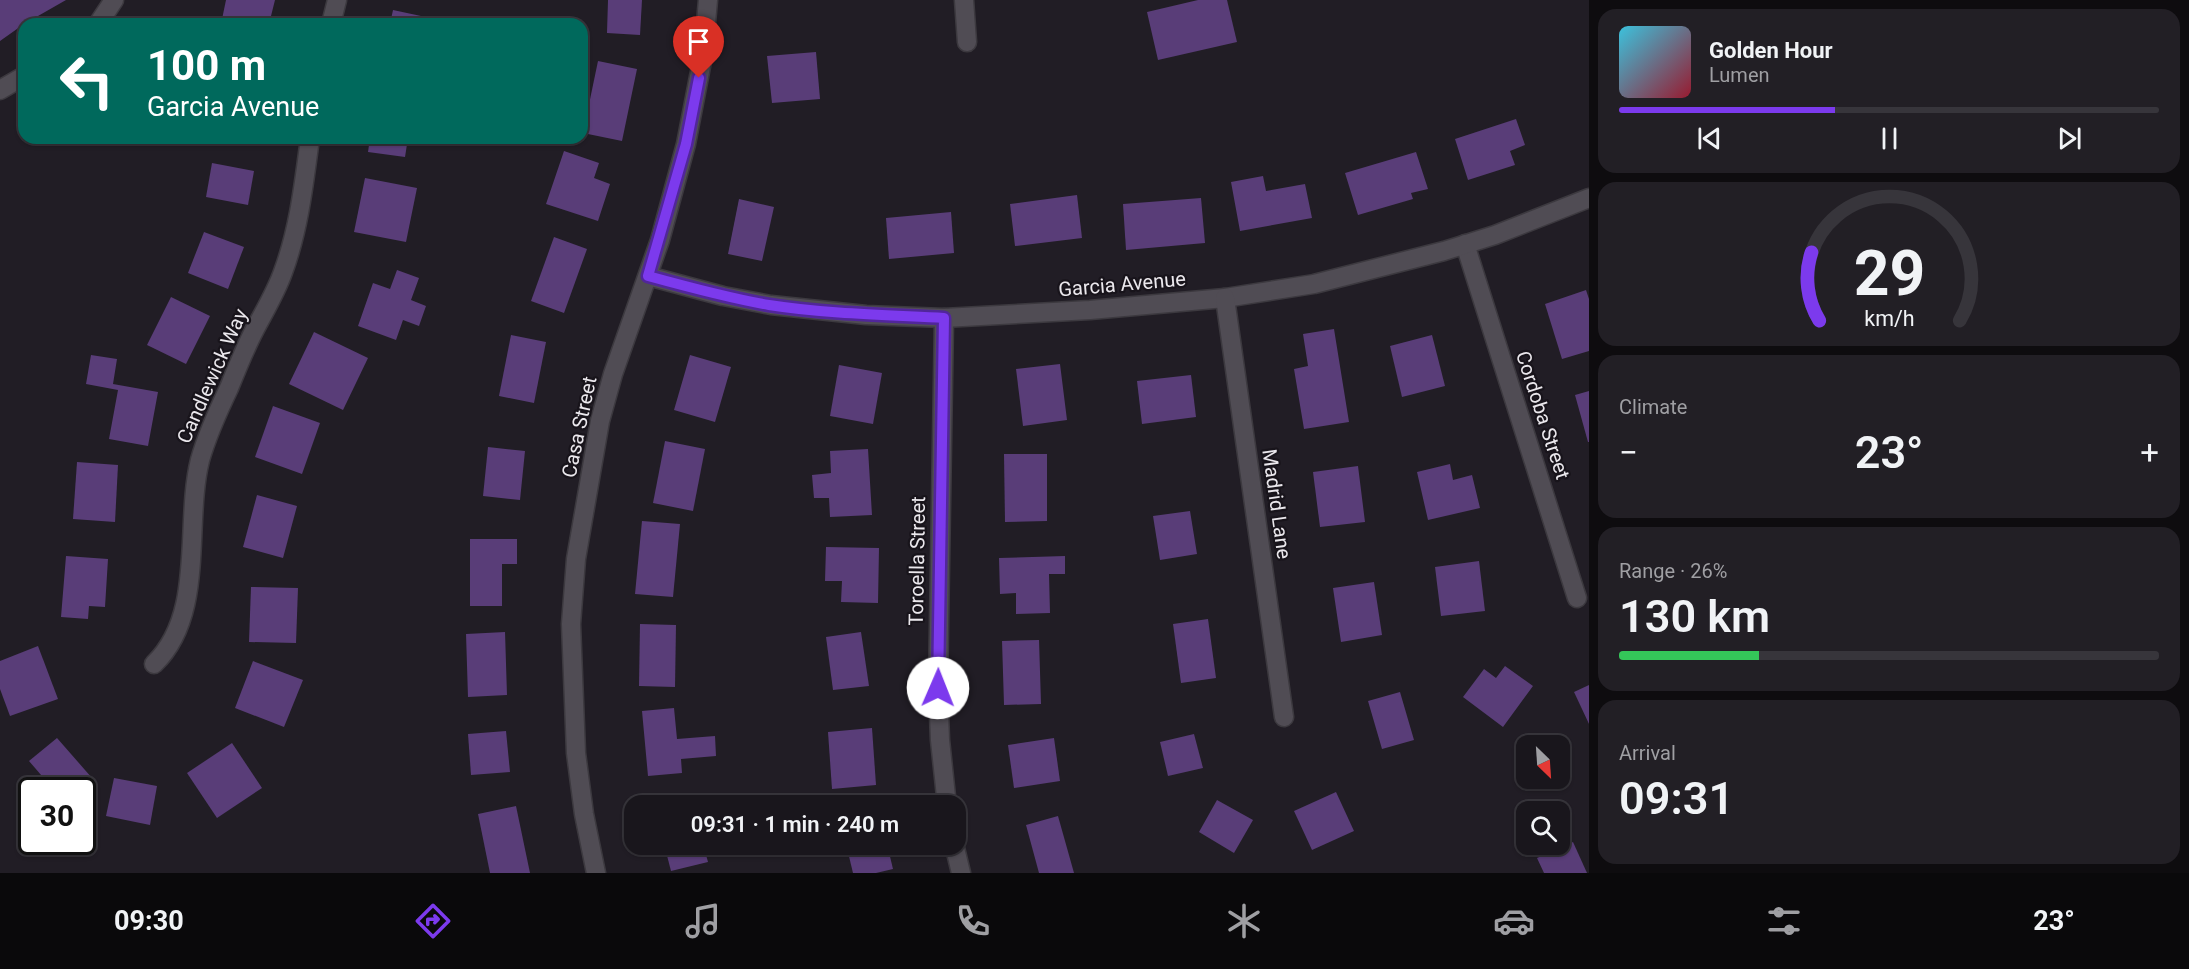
<!DOCTYPE html>
<meta charset="utf-8">
<style>
body{margin:0;font-family:Roboto,sans-serif;background:#221f25;color:#f1f3f6;height:100vh;display:flex;flex-direction:column;font-size:22px;white-space:nowrap}
*{box-sizing:border-box;margin:0}
p{font-size:20px;color:#9f9fa3}
.icon{flex:none;width:33px;height:33px;fill:none;stroke:currentColor;stroke-width:2;stroke-linecap:round;stroke-linejoin:round}
.map{position:relative;flex:1;overflow:hidden}
.drawer{display:flex;flex-direction:column;gap:9px;padding:9px;background:#0e0c0f;width:600px}
.drawer>*{flex:none}
.banner{position:absolute;left:18px;top:18px;width:570px;height:126px;border-radius:18px;box-shadow:0 2px 4px #0004,0 0 0 2px #37353b;background:#00695c;color:#fff;overflow:hidden}
.needle{width:39px;rotate:155deg}
.fabs{position:absolute;left:1516px;top:735px;display:grid;gap:12px}
.fabs a{display:grid;place-items:center;width:54px;height:54px;border-radius:12px;background:#19161c;box-shadow:0 2px 4px #0004,0 0 0 2px #37353b;font-size:30px}
.speed{position:absolute;left:18px;top:777px;display:flex;gap:12px;font-size:30px;font-weight:700;text-align:center}
.speed>*{display:grid;place-content:center;width:78px;height:78px;border-radius:50%;background:#19161c;box-shadow:0 2px 4px #0004,0 0 0 2px #37353b;line-height:1}
.speed .limit{border:3px solid #111;border-radius:9px;background:#fff;color:#111}
.pin{position:absolute;display:grid;place-items:center;width:51px;height:51px;color:#fff;margin:-62px -26px;border-radius:50% 50% 50% 0;rotate:-45deg;box-shadow:0 0 6px #0007}
.pin .icon{rotate:45deg}
.me{position:absolute;width:66px;margin:-33px;rotate:1deg;stroke-linejoin:round;filter:drop-shadow(0 0 4px #0008)}
.turn{display:flex;align-items:center;gap:21px;height:126px;padding:0 30px;font-size:27px}
.turn .icon{width:78px;height:78px;stroke-width:2.5}
.turn b{display:block;font-size:42px;line-height:51px}
.big{font-size:45px;font-weight:600;line-height:1.1}
.drawer .tile{flex:1;display:flex;flex-direction:column;justify-content:center;gap:9px;min-width:0;padding:0 21px;border-radius:18px;background:#221f25}
.drawer .dial{align-items:center;gap:0}
.dial svg{height:156px;overflow:visible;fill:none;stroke:#37353b;stroke-width:7;stroke-linecap:round;text-anchor:middle}
.dial text{fill:#f1f3f6;stroke:none}
.song{display:flex;align-items:center;gap:18px}
.cover{width:72px;height:72px;border-radius:9px;background:linear-gradient(135deg,hsl(190 70% 55%),hsl(350 70% 35%))}
.played{height:6px;border-radius:3px;background:linear-gradient(90deg,#7c3aed 40%,#37353b 40%)}
.keys{display:flex;justify-content:space-around;direction:ltr}
.heat{display:flex;justify-content:space-between;align-items:center;font-size:33px;direction:ltr}
.charge{height:9px;border-radius:4px;background:linear-gradient(90deg,#34c759 26%,#37353b 0)}
.trip{position:absolute;left:624px;top:795px;width:342px;height:60px;border-radius:18px;background:#19161c;box-shadow:0 2px 4px #0004,0 0 0 2px #37353b;font-weight:600;line-height:60px;text-align:center}
.tab-bar{display:flex;height:96px;justify-content:space-around;align-items:center;background:#0a090b;color:#9f9fa3}
.tab-bar .icon{width:42px;height:42px}
.tab-bar .current{color:#7c3aed}
.tab-bar b{font-size:27px;color:#f1f3f6}
main{display:flex;flex:1;min-height:0}
.map>svg:first-child{display:block}
.building{fill:#593d78}
.lines{fill:none;stroke-linecap:round;stroke-linejoin:round}
.minor-casing{stroke:#3c393f;stroke-width:21}
.minor{stroke:#504c54;stroke-width:18}
.route-casing{stroke:#51269a;stroke-width:15}
.route{stroke:#7c3aed;stroke-width:10}
.labels{text-anchor:middle;dominant-baseline:central;stroke-width:4.5;stroke-linejoin:round;paint-order:stroke}
.street-label{font-size:20px;fill:#ebe8ed;stroke:#18141b}
</style>
<main>
<div class="map">
<svg width="1589" height="873" viewBox="0 0 1589 873">
<rect width="100%" height="100%" fill="#211d25"/>
<g class="building">
<path d="M 0,0 L 66,0 L 24,24 L 0,41 Z"/>
<path d="M 226,0 L 275,0 L 269,24 L 221,24 Z"/>
<path d="M 608,0 L 642,0 L 640,35 L 607,33 Z"/>
<path d="M 1198,0 L 1227,0 L 1237,42 L 1158,60 L 1147,12 Z"/>
<path d="M 393,10 L 435,19 L 434,24 L 390,24 Z"/>
<path d="M 816,52 L 820,99 L 772,103 L 767,56 Z"/>
<path d="M 598,61 L 637,69 L 622,141 L 583,133 Z"/>
<path d="M 1516,119 L 1525,145 L 1510,151 L 1515,165 L 1468,180 L 1455,139 Z"/>
<path d="M 370,138 L 408,138 L 405,157 L 368,152 Z"/>
<path d="M 564,151 L 599,163 L 594,178 L 610,184 L 598,221 L 546,204 Z"/>
<path d="M 1416,152 L 1428,189 L 1411,193 L 1413,199 L 1358,215 L 1345,173 Z"/>
<path d="M 212,163 L 254,171 L 248,205 L 206,197 Z"/>
<path d="M 1263,176 L 1266,191 L 1305,184 L 1312,218 L 1240,231 L 1231,182 Z"/>
<path d="M 365,178 L 417,188 L 406,242 L 354,232 Z"/>
<path d="M 1077,195 L 1082,238 L 1015,246 L 1010,204 Z"/>
<path d="M 1201,198 L 1205,243 L 1126,250 L 1123,204 Z"/>
<path d="M 739,199 L 774,207 L 762,261 L 728,254 Z"/>
<path d="M 951,212 L 954,253 L 889,259 L 886,218 Z"/>
<path d="M 204,232 L 244,247 L 228,289 L 188,273 Z"/>
<path d="M 554,237 L 587,249 L 564,313 L 531,301 Z"/>
<path d="M 397,270 L 419,278 L 411,300 L 426,306 L 419,326 L 403,320 L 396,340 L 358,326 L 373,283 L 390,289 Z"/>
<path d="M 1586,290 L 1589,299 L 1589,351 L 1562,359 L 1545,304 Z"/>
<path d="M 171,297 L 210,316 L 186,364 L 147,345 Z"/>
<path d="M 1334,329 L 1349,422 L 1304,429 L 1294,369 L 1308,366 L 1303,334 Z"/>
<path d="M 314,332 L 368,358 L 343,410 L 289,384 Z"/>
<path d="M 511,335 L 546,342 L 534,403 L 499,396 Z"/>
<path d="M 1432,335 L 1445,386 L 1402,397 L 1390,346 Z"/>
<path d="M 91,355 L 117,359 L 113,384 L 158,392 L 148,446 L 109,439 L 118,390 L 86,384 Z"/>
<path d="M 690,355 L 731,367 L 715,422 L 674,410 Z"/>
<path d="M 1060,364 L 1067,420 L 1023,426 L 1016,369 Z"/>
<path d="M 839,365 L 882,373 L 873,424 L 830,416 Z"/>
<path d="M 1191,375 L 1196,417 L 1142,424 L 1137,381 Z"/>
<path d="M 1589,391 L 1589,442 L 1588,442 L 1575,395 Z"/>
<path d="M 273,406 L 320,423 L 302,474 L 255,457 Z"/>
<path d="M 665,441 L 705,449 L 693,511 L 653,503 Z"/>
<path d="M 488,447 L 525,451 L 520,500 L 483,496 Z"/>
<path d="M 868,449 L 872,515 L 830,517 L 829,498 L 814,498 L 812,475 L 831,473 L 830,451 Z"/>
<path d="M 1004,454 L 1047,454 L 1047,521 L 1005,522 Z"/>
<path d="M 77,462 L 118,465 L 115,522 L 73,519 Z"/>
<path d="M 1450,464 L 1453,480 L 1472,475 L 1480,508 L 1428,520 L 1417,472 Z"/>
<path d="M 1358,466 L 1365,522 L 1320,527 L 1313,472 Z"/>
<path d="M 257,495 L 297,506 L 283,558 L 243,547 Z"/>
<path d="M 1190,511 L 1197,554 L 1160,560 L 1153,516 Z"/>
<path d="M 642,521 L 680,524 L 673,597 L 635,594 Z"/>
<path d="M 470,539 L 517,539 L 517,564 L 502,564 L 502,606 L 470,606 Z"/>
<path d="M 826,547 L 879,548 L 878,603 L 841,602 L 842,581 L 825,581 Z"/>
<path d="M 66,556 L 108,559 L 105,607 L 89,606 L 88,619 L 61,617 Z"/>
<path d="M 1065,556 L 1065,574 L 1049,574 L 1050,613 L 1016,614 L 1016,593 L 1000,594 L 999,558 Z"/>
<path d="M 1479,561 L 1485,611 L 1441,616 L 1435,567 Z"/>
<path d="M 1374,582 L 1382,635 L 1341,642 L 1333,588 Z"/>
<path d="M 251,587 L 298,588 L 296,643 L 249,642 Z"/>
<path d="M 1208,619 L 1216,678 L 1181,683 L 1173,624 Z"/>
<path d="M 640,624 L 676,625 L 675,687 L 639,686 Z"/>
<path d="M 505,632 L 507,695 L 468,697 L 466,634 Z"/>
<path d="M 861,632 L 869,686 L 833,690 L 826,637 Z"/>
<path d="M 1039,640 L 1041,704 L 1004,705 L 1002,641 Z"/>
<path d="M 38,646 L 58,699 L 10,716 L 0,689 L 0,661 Z"/>
<path d="M 253,661 L 303,680 L 284,727 L 235,708 Z"/>
<path d="M 1505,666 L 1533,686 L 1503,727 L 1463,697 L 1484,669 L 1496,678 Z"/>
<path d="M 1589,685 L 1589,724 L 1574,692 Z"/>
<path d="M 1400,692 L 1414,740 L 1382,749 L 1368,701 Z"/>
<path d="M 674,708 L 677,739 L 715,736 L 716,756 L 681,759 L 682,773 L 648,776 L 642,711 Z"/>
<path d="M 872,728 L 876,785 L 832,789 L 828,732 Z"/>
<path d="M 506,731 L 510,772 L 471,775 L 468,734 Z"/>
<path d="M 1194,734 L 1203,768 L 1168,776 L 1160,742 Z"/>
<path d="M 57,738 L 92,778 L 77,790 L 54,790 L 29,761 Z"/>
<path d="M 1054,738 L 1060,781 L 1014,788 L 1008,745 Z"/>
<path d="M 232,743 L 262,788 L 217,818 L 187,773 Z"/>
<path d="M 114,778 L 157,786 L 150,825 L 106,816 Z"/>
<path d="M 1336,792 L 1354,831 L 1312,850 L 1294,811 Z"/>
<path d="M 1217,800 L 1253,820 L 1234,853 L 1199,832 Z"/>
<path d="M 516,806 L 530,873 L 490,873 L 478,814 Z"/>
<path d="M 1058,816 L 1074,873 L 1039,873 L 1026,825 Z"/>
<path d="M 1573,842 L 1587,873 L 1544,873 L 1537,858 Z"/>
<path d="M 664,844 L 703,844 L 708,862 L 671,871 Z"/>
<path d="M 846,844 L 887,844 L 893,869 L 876,873 L 853,873 Z"/>
</g>
<g class="lines">
<defs>
<g id="minor">
<path d="M 964,0 L 967,42"/>
<path d="M 98,24 L 114,0"/>
<path d="M 331,24 L 337,0"/>
<path d="M 0,90 L 24,76"/>
<path d="M 1465,244 L 1577,598"/>
<path d="M 648,276 L 723,296 L 771,305 L 866,315 L 944,318 L 1090,310 L 1225,298 L 1314,284 L 1444,251 L 1495,235 L 1589,198"/>
<path d="M 1225,298 L 1284,717"/>
<path d="M 944,318 L 938,688 L 940,740 L 947,806"/>
<path d="M 154,664 C 206,614 184,524 200,460 C 207,435 218,411 229,388 C 237,368 245,348 255,329 C 265,310 276,292 283,272 C 299,229 304,183 310,138"/>
<path d="M 954,844 L 961,873"/>
<path d="M 596,873 L 584,814 L 576,753 L 571,624 L 576,559 L 600,421 L 613,374 L 660,240 L 686,144 L 703,56 L 708,0"/>
</g>
</defs>
<use href="#minor" class="minor-casing"/>
<use href="#minor" class="minor"/>
</g>
<g class="lines">
<defs>
<path id="route" d="M 699,78 L 686,144 L 648,276 C 688,287 728,298 769,305 C 827,314 886,315 944,318 L 938,688"/>
</defs>
<use href="#route" class="route-casing"/>
<use href="#route" class="route"/>
</g>
<g class="labels">
<g class="street-label">
<text transform="translate(1122 284) rotate(-5)">Garcia Avenue</text>
<text transform="translate(212 376) rotate(-66)">Candlewick Way</text>
<text transform="translate(1543 415) rotate(72)">Cordoba Street</text>
<text transform="translate(579 427) rotate(-78)">Casa Street</text>
<text transform="translate(1277 504) rotate(82)">Madrid Lane</text>
<text transform="translate(917 561) rotate(-89)">Toroella Street</text>
</g>
</g>
</svg>
<div class="fabs">
<a><svg class="needle" viewBox="-14 -14 28 28"><path d="M0-13l5 13h-10z" fill="#e53935"/><path d="M0 13l5-13h-10z" fill="#9f9fa3"/></svg></a>
<a><svg class="icon" aria-label="search" viewBox="0 0 24 24"><circle cx="10" cy="10" r="6"/><path d="M15 15l6 6"/></svg></a>
</div>
<div class="speed"><div class="limit">30</div></div>
<div class="pin" style="left:699px;top:78px;background:#d93025"><svg class="icon" aria-label="arrive" viewBox="0 0 24 24"><path d="M6 21V4h12l-3 4 3 4H6"/></svg></div>
<svg class="me" style="left:938px;top:688px" viewBox="-20 -20 40 40"><circle r="19" fill="#fff"/><path d="M0-13L10 11 0 6-10 11z" fill="#7c3aed"/></svg>
<div class="trip">09:31 · 1 min · 240 m</div>
<div class="banner">
<div class="turn"><svg class="icon" aria-label="left" viewBox="0 0 24 24"><path d="M17 20v-9H6M10 6l-5 5 5 5"/></svg><div><b>100 m</b>Garcia Avenue</div></div>
</div>
</div>
<section class="drawer">
<div class="tile">
<div class="song"><i class="cover"></i><div><b>Golden Hour</b><p>Lumen</p></div></div>
<div class="played"></div>
<div class="keys"><svg class="icon" aria-label="previous" viewBox="0 0 24 24"><path d="M18 5L8 12l10 7zM5 5v14"/></svg><svg class="icon" aria-label="pause" viewBox="0 0 24 24"><path d="M8 5v14M16 5v14"/></svg><svg class="icon" aria-label="next" viewBox="0 0 24 24"><path d="M6 5l10 7-10 7zM19 5v14"/></svg></div>
</div>
<div class="tile dial"><svg viewBox="0 0 100 80">
<path d="M14 69A42 42 0 1 1 86 69"/>
<path d="M14 69A42 42 0 0 1 10 34" stroke="#7c3aed"/>
<text x="50" y="56" font-size="32" font-weight="700">29</text>
<text x="50" y="72" font-size="11">km/h</text>
</svg></div>
<div class="tile"><p>Climate</p>
<div class="heat"><a>−</a><b class="big">23°</b><a>+</a></div>
</div>
<div class="tile"><p>Range · 26%</p><b class="big">130 km</b><div class="charge"></div></div>
<div class="tile"><p>Arrival</p><b class="big">09:31</b></div>
</section>
</main>
<nav class="tab-bar">
<b>09:30</b>
<svg class="icon current" aria-label="directions" viewBox="0 0 24 24"><path d="M12 3l9 9-9 9-9-9zM9 14v-3h6M13 9l2 2-2 2"/></svg>
<svg class="icon" aria-label="music" viewBox="0 0 24 24"><path d="M9 18V5l10-2v13"/><circle cx="6" cy="18" r="3"/><circle cx="16" cy="16" r="3"/></svg>
<svg class="icon" aria-label="phone" viewBox="0 0 24 24"><path d="M5 4h4l2 5-3 2q2 4 5 5l2-3 5 2v4C11 20 4 13 5 4z"/></svg>
<svg class="icon" aria-label="climate" viewBox="0 0 24 24"><path d="M12 3v18M4 7l16 10M4 17L20 7"/></svg>
<svg class="icon" aria-label="car" viewBox="0 0 24 24"><path d="M5 17H2v-5l4-1 3-4h7l3 4 3 1v5h-3M9 17h6M6 11h13"/><circle cx="7" cy="17" r="2"/><circle cx="17" cy="17" r="2"/></svg>
<svg class="icon" aria-label="filters" viewBox="0 0 24 24"><path d="M4 7h16M4 17h16"/><circle cx="9" cy="7" r="2"/><circle cx="15" cy="17" r="2"/></svg>
<b>23°</b>
</nav>
